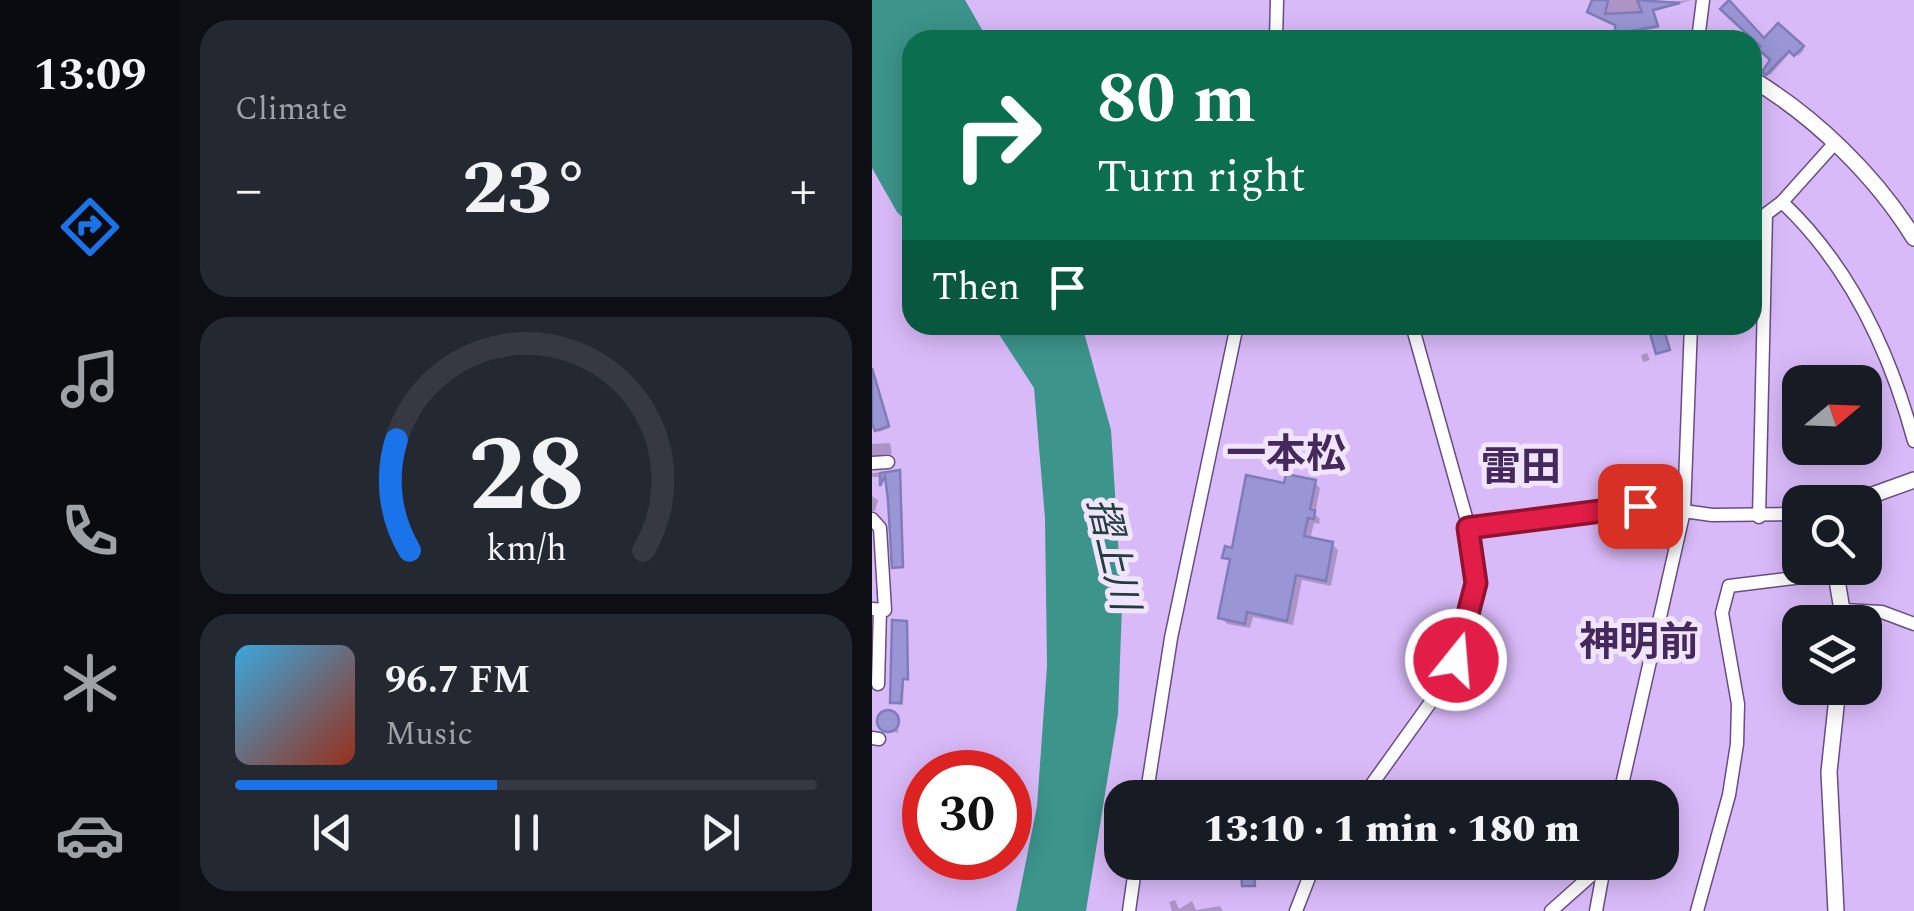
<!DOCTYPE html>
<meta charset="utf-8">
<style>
body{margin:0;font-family:Spectral,"Noto Sans JP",serif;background:#242831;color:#f1f3f6;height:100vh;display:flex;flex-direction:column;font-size:38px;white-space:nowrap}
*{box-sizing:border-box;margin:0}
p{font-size:32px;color:#9ea1a6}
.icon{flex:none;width:55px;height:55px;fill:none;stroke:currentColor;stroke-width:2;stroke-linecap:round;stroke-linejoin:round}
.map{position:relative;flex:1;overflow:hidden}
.side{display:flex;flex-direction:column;gap:20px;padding:20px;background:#0d0f14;width:692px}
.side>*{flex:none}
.top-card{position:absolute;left:30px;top:30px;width:860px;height:305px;border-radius:30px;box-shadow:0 5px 25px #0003;background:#0b6e4f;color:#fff;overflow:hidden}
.needle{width:65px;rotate:71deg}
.tools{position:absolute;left:910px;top:365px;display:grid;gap:20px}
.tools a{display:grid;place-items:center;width:100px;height:100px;border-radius:20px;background:#171b24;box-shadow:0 5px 25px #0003;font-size:50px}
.speed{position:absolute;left:30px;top:750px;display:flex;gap:20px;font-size:50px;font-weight:700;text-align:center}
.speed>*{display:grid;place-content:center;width:130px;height:130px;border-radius:50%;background:#171b24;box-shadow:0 5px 25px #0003;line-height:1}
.speed .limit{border:15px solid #d22;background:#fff;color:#111}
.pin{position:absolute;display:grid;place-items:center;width:85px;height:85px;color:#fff;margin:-42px;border-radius:20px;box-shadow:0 5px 15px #0006}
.me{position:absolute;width:110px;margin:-55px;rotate:17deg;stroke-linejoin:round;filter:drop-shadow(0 0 8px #0008)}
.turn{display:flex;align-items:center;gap:35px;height:210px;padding:0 30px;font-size:45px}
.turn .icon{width:130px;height:130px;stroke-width:2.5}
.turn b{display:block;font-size:70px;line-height:85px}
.then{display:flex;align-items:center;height:95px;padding:0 30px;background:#0003;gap:20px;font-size:38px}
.big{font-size:75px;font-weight:800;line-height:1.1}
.side .tile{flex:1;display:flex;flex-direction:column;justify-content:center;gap:15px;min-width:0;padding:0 35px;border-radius:30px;background:#242831}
.side .dial{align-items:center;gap:0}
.dial svg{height:260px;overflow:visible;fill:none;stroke:#363941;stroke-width:7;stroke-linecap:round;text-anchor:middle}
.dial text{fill:#f1f3f6;stroke:none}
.song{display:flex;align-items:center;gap:30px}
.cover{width:120px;height:120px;border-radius:15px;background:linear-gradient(135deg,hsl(200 70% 55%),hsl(10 70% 35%))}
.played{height:10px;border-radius:5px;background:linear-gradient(90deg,#1a73e8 45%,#363941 45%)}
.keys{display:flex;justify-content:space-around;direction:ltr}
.heat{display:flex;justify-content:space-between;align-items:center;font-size:55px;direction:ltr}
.trip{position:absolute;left:232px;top:780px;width:575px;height:100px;border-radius:30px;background:#171b24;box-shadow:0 5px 25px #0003;font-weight:800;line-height:100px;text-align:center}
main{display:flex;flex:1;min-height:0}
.tab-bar{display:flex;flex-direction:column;width:180px;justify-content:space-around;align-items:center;background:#090b0e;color:#9ea1a6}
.tab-bar .icon{width:70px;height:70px}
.tab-bar .on{color:#1a73e8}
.tab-bar b{font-size:45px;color:#f1f3f6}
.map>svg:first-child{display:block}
.water{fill:#3c948b}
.shadow{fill:#0003}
.building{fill:#9a96d5;stroke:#807cb9;stroke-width:2.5}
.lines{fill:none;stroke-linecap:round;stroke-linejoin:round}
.minor-casing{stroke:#694d84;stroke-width:15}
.tertiary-casing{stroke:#694d84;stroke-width:18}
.minor{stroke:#fff;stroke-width:12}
.tertiary{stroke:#fff;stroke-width:15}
.route-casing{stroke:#92132f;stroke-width:25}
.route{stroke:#e11d48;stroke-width:18}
.labels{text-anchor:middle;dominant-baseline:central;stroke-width:10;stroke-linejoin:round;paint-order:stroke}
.water-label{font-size:38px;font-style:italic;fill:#233f3c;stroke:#f0e4fe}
.quarter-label{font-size:40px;font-weight:bold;fill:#45295d;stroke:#f0e4fe}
</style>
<main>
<nav class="tab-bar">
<b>13:09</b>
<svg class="icon on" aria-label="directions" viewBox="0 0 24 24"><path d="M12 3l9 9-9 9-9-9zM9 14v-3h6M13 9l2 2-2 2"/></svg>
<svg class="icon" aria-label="music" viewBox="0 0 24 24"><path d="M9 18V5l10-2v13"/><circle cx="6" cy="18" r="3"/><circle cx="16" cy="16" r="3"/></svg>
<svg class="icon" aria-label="phone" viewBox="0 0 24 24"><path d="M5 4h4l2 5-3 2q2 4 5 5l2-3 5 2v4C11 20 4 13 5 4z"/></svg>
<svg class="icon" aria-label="climate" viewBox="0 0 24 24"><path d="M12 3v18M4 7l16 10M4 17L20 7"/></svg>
<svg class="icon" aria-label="car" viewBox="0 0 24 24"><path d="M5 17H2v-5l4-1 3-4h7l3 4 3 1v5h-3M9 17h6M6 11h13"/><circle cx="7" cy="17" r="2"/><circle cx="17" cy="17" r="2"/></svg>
</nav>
<section class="side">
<div class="tile"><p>Climate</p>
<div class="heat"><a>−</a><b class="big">23°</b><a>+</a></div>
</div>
<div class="tile dial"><svg viewBox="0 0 100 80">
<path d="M14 69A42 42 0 1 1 86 69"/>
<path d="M14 69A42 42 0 0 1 10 35" stroke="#1a73e8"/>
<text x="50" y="56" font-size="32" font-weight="700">28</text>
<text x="50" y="72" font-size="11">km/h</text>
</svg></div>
<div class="tile">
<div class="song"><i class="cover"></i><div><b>96.7 FM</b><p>Music</p></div></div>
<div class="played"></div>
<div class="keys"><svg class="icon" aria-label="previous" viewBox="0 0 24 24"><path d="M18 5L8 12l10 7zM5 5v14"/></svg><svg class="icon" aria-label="pause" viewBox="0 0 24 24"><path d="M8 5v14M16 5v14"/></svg><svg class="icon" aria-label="next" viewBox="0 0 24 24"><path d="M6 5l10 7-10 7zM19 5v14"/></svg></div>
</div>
</section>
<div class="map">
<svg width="1042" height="911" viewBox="0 0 1042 911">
<rect width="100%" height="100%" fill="#d9baf9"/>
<g class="water">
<path d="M 0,0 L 93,0 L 116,40 L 40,40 L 40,227 L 25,212 L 0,168 Z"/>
<path d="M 121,325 L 210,325 L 239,430 L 250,606 L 246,714 L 214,911 L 144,911 L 165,806 L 175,666 L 173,518 L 162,388 Z"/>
</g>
<g class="shadow">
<path d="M 731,0 L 767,0 L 768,4 L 819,0 L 781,12 L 787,28 L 748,35 L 746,26 L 721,14 Z"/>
<path d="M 906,26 L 932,50 L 926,56 L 920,51 L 898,75 L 893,72 L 901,59 L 892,42 Z"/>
<path d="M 775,353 L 778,360 L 771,362 L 769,355 Z"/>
<path d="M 6,385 L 18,428 L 7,432 L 0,410 L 0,388 Z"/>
<path d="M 18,443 L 20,454 L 0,456 L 0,444 Z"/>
<path d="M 27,472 L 29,474 L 30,524 L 21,521 L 14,477 L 0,477 L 0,473 Z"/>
<path d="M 442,482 L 448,488 L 443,514 L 448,519 L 447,524 L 442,523 L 438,540 L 460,544 L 466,550 L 459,586 L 430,580 L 421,625 L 381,617 L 378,628 L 355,624 L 349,617 L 359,563 L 353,557 L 414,486 Z"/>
<path d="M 0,496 L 6,500 L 3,511 L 0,511 Z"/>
<path d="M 34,623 L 37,681 L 32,680 L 31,705 L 23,704 Z"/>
<path d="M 10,714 L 27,717 L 26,733 L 10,728 Z"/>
<path d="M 303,900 L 307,909 L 320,901 L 324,910 L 348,906 L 351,911 L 300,911 L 297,902 Z"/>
</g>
<g class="building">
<path d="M 720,0 L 736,0 L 733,14 L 770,12 L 765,0 L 808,3 L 781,10 L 786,26 L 743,34 L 743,25 L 715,12 Z"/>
<path d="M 857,0 L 892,38 L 906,23 L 932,46 L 922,56 L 917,51 L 894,75 L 890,72 L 898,60 L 882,45 L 889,47 L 848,9 Z"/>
<path d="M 791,326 L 798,350 L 784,354 L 777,330 Z"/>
<path d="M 0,368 L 17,426 L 3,431 L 0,424 Z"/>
<path d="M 28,470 L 31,567 L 20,568 L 16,500 L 13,476 L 8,486 L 8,473 Z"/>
<path d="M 414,474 L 444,480 L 438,509 L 443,510 L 442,519 L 436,518 L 432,536 L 461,542 L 454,581 L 424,575 L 415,621 L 375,612 L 373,624 L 346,618 L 358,559 L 350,558 L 353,546 L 360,548 L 374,475 L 412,483 Z"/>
<path d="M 20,620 L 35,621 L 36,679 L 31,679 L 29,703 L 18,703 Z"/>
<circle cx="16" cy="721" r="11"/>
<path d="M 382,869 L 383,886 L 370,886 L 369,870 Z"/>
</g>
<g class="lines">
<defs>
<g id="minor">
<path d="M 404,40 L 405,0"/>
<path d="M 826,40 L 831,0"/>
<path d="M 910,202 C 978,266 1018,352 1042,441"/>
<path d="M 0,463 L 16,462"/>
<path d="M 887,517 L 894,214 L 910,202 L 962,144"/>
<path d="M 0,519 L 8,528 L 13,610 L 0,609"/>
<path d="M 597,528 L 769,505 L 840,515 L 928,514"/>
<path d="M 970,610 L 1010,612 L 1042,624"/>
<path d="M 6,684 L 8,610"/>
<path d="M 0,738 L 7,739"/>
<path d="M 274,798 L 299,638 L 365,325"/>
<path d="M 490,798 L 576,678 L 596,624 L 604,583 L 597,528 L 540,325"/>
<path d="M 747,798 L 812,511 L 819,325"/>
<path d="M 257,911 L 264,862"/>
<path d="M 424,911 L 443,862"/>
<path d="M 679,911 L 732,864"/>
<path d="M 724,911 L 733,862"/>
<path d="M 825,911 L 857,795 L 865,744 L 866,704 L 850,613 L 857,586 L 963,573"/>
</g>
<g id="tertiary">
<path d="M 880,79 C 943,117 1003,175 1042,238"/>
<path d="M 981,502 L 1042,480"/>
<path d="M 963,568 L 972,622"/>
<path d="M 964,911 L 957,772 L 966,688"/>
</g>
</defs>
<use href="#minor" class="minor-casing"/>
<use href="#tertiary" class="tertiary-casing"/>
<use href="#minor" class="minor"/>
<use href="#tertiary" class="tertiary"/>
</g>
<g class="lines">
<defs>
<path id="route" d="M 584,660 L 604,583 L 596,528 L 768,506"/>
</defs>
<use href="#route" class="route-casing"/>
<use href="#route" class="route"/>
</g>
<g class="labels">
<g class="water-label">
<text transform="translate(240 554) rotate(77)">摺上川</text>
</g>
<g class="quarter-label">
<text x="414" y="455">一本松</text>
<text x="649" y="468">雷田</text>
<text x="767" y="643">神明前</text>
</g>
</g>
</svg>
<div class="tools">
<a><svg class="needle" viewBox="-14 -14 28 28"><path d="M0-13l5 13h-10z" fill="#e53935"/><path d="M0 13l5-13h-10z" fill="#9ea1a6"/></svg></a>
<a><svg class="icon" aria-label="search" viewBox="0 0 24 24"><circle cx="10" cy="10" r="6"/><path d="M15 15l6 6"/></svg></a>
<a><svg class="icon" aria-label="layers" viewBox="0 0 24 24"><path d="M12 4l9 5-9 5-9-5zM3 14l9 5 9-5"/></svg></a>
</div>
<div class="speed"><div class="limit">30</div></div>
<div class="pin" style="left:768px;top:506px;background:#d93025"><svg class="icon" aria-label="arrive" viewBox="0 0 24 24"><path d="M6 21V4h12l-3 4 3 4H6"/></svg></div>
<svg class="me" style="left:584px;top:660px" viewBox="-20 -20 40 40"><circle r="17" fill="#e11d48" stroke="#fff" stroke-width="3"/><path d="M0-11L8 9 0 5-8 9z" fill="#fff"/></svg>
<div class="trip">13:10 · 1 min · 180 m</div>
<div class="top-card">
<div class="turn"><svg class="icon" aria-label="right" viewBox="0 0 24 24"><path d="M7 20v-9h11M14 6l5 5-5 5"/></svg><div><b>80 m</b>Turn right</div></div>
<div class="then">Then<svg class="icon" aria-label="arrive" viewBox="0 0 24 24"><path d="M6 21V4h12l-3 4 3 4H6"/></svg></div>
</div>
</div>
</main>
